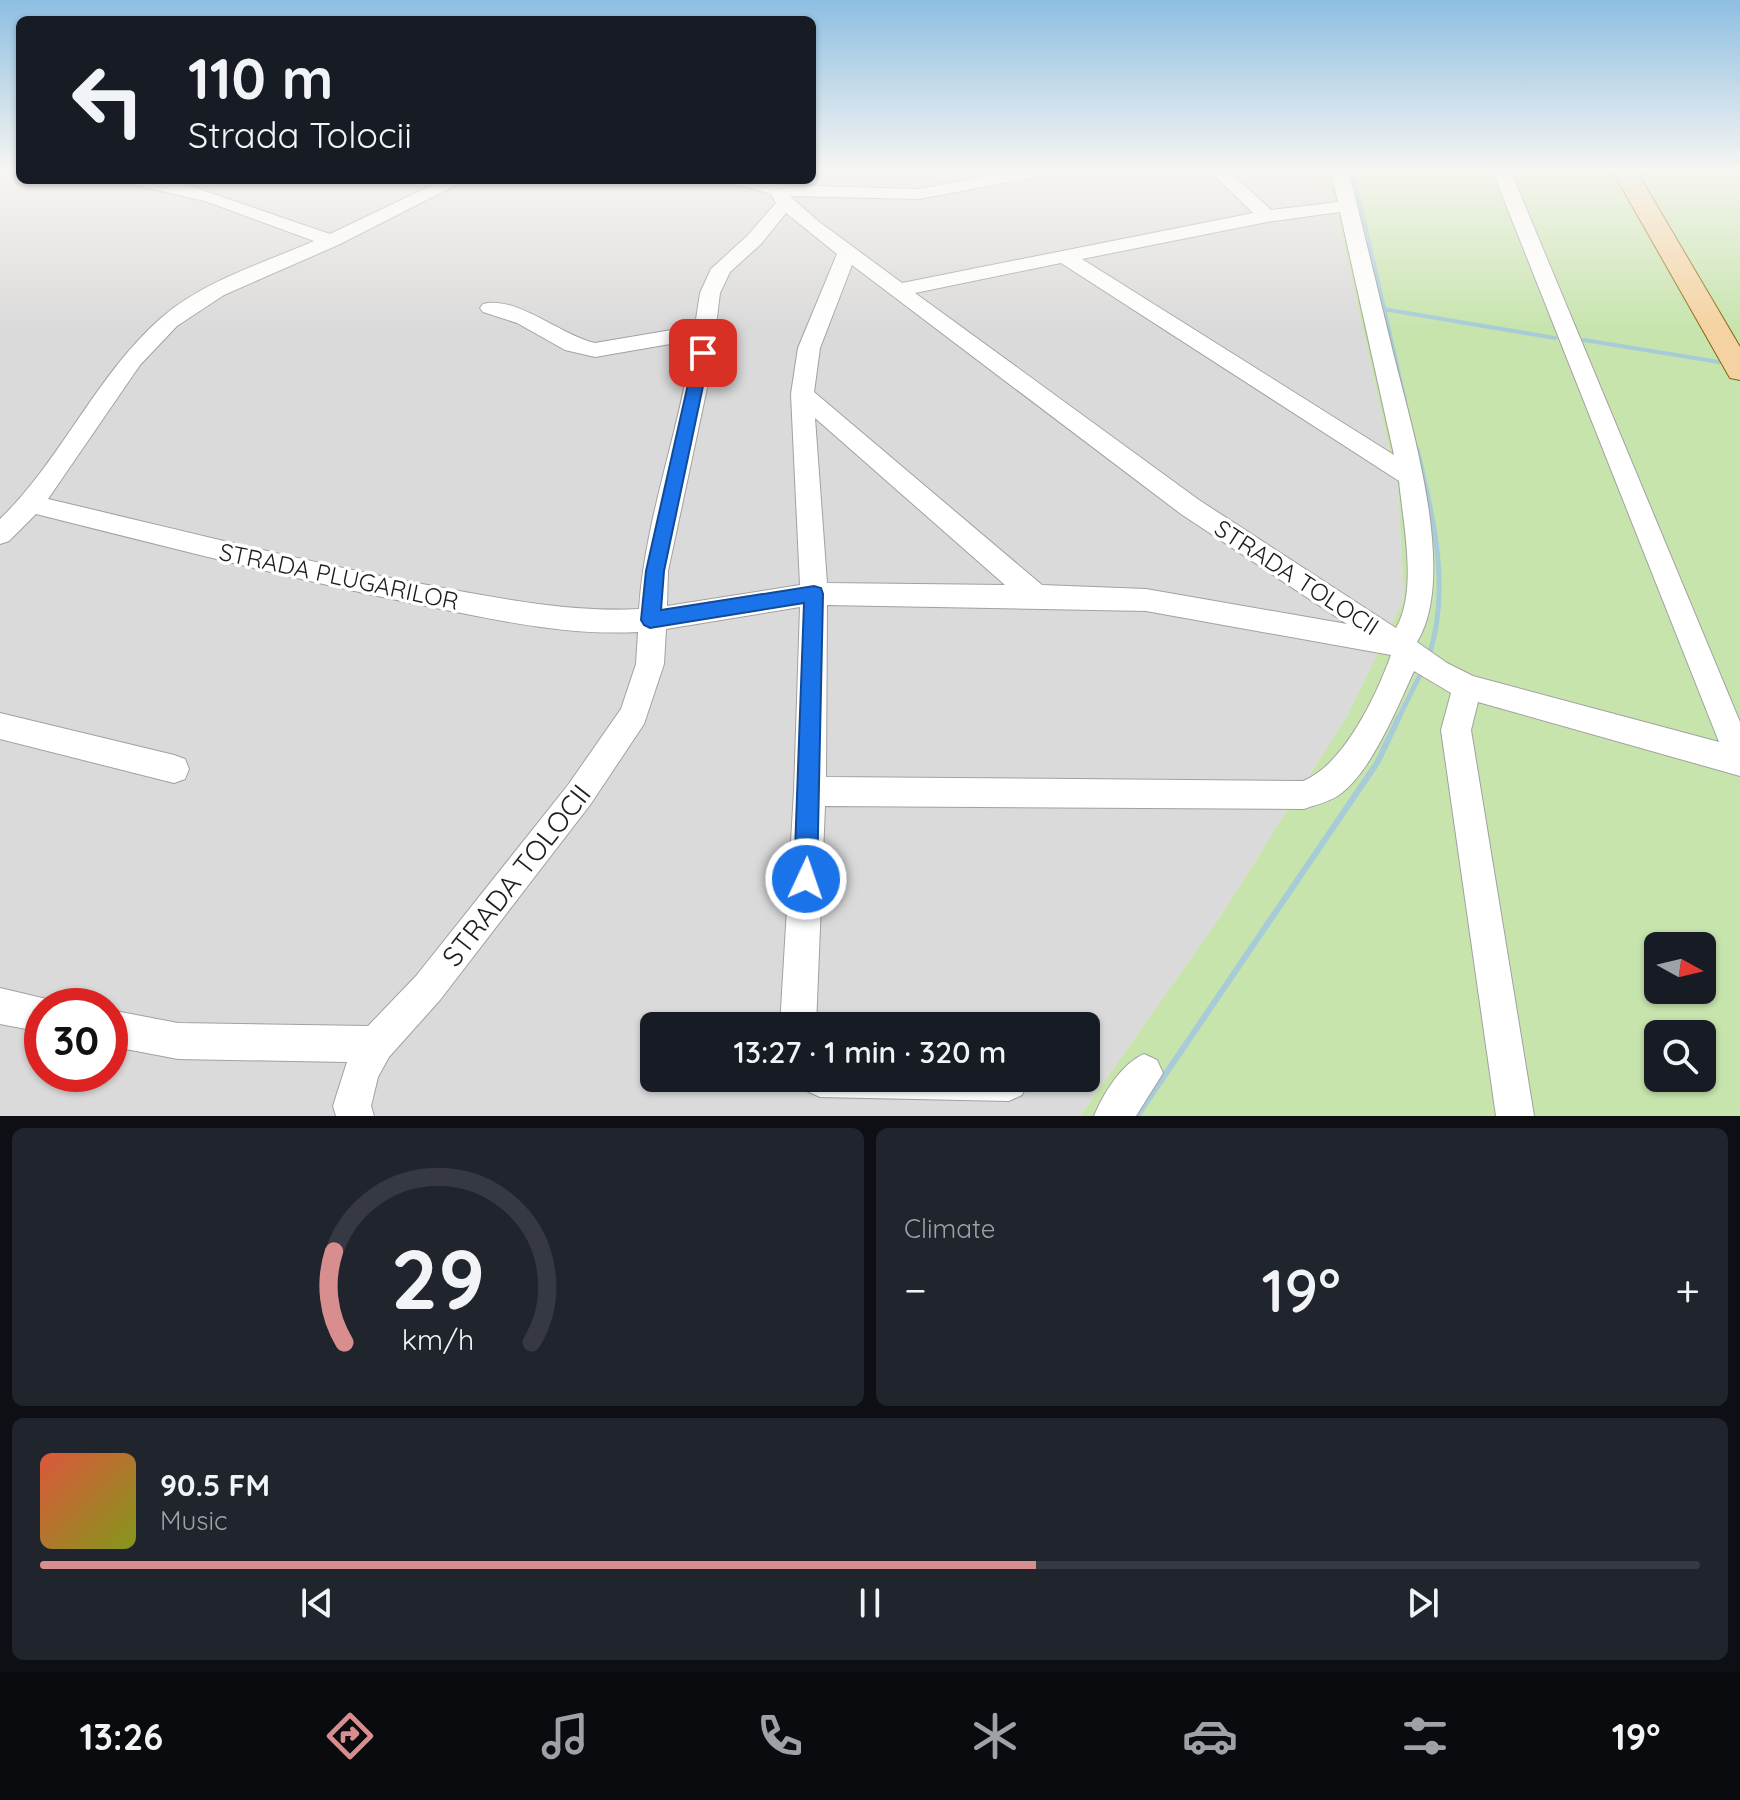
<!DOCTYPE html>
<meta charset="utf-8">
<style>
body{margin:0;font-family:Quicksand,sans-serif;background:#20242c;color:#f1f3f6;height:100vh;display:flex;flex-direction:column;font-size:30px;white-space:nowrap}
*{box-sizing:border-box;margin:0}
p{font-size:26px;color:#9ea1a6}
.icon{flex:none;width:44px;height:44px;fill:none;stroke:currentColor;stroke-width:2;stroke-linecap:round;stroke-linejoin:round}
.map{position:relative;height:1116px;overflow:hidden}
.sheet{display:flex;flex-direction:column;gap:12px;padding:12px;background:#0d0f14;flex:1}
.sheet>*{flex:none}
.guide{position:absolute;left:16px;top:16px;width:800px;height:168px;border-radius:12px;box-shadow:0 2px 6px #0004;background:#171b24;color:#f1f3f6;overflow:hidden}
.needle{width:52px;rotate:98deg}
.controls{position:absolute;left:1644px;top:932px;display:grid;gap:16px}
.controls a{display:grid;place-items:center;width:72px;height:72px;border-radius:12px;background:#171b24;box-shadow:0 2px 6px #0004;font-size:40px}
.speed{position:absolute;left:24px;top:988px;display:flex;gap:16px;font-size:40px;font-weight:700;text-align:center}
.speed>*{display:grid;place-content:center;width:104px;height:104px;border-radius:50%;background:#171b24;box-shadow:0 2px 6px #0004;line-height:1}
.speed .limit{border:12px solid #d22;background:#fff;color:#111}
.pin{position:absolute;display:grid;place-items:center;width:68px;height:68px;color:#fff;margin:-34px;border-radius:16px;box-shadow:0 4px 12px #0006}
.me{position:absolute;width:88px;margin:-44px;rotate:3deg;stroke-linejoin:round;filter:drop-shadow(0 0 6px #0008)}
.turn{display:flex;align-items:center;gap:28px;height:168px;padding:0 40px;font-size:36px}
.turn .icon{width:104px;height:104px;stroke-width:2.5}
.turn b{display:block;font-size:56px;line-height:68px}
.big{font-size:60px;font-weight:600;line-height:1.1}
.sheet .tile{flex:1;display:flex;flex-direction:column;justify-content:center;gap:12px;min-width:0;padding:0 28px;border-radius:12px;background:#20242c}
.sheet .dial{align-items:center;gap:0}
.dial svg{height:208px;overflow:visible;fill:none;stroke:#363941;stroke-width:7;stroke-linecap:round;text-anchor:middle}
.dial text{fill:#f1f3f6;stroke:none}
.song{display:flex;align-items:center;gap:24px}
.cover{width:96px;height:96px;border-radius:12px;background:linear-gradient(135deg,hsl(10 70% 55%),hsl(70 70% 35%))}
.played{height:8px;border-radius:4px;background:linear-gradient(90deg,#d88e8e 60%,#363941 60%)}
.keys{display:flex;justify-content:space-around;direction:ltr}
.heat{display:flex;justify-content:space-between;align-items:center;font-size:44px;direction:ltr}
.sheet .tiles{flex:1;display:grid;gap:12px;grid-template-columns:1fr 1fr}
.tile:last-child{grid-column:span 2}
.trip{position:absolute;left:640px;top:1012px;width:460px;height:80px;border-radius:12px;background:#171b24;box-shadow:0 2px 6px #0004;font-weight:600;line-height:80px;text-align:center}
.dock{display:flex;height:128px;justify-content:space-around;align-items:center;background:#090b0e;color:#9ea1a6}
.dock .icon{width:56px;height:56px}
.dock .on{color:#d88e8e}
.dock b{font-size:36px;color:#f1f3f6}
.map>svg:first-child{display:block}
.residential{fill:#dbdada;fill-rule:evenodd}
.grass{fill:#c7e4ad;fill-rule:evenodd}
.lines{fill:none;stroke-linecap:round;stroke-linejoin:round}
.stream-far2{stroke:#a7ccd8;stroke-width:4}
.stream-far1{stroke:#a7ccd8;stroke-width:5}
.stream{stroke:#a7ccd8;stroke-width:6}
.minor-casing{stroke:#a1a1a1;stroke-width:2}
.major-casing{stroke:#8a630c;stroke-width:2}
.minor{fill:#fff;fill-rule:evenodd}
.major{fill:#f4d2a1;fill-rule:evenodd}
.route{fill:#1a73e8;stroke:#114b97;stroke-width:2}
.labels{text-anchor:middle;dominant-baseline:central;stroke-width:7;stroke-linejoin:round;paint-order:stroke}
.street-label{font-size:24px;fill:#1d1d1d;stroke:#fff}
.near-street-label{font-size:28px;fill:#1d1d1d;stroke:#fff}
</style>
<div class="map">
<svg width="1740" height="1116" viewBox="0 0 1740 1116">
<rect width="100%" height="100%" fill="#edeae3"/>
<path class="residential" d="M 0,172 L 20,172 L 20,180 L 812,180 L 812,172 L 1322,172 L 1334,198 L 1398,489 L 1404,599 L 1347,716 L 1220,917 L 1080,1116 L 0,1116 ZM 42,1006 L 110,1006 L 110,1074 L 42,1074 ZM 654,1026 L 1086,1026 L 1086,1078 L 654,1078 Z"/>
<path class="grass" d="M 1322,172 L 1740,172 L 1740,1116 L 1080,1116 L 1220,917 L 1347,716 L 1404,599 L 1398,489 L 1334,198 ZM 1658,946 L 1702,946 L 1702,990 L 1658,990 ZM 1658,1034 L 1702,1034 L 1702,1078 L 1658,1078 Z"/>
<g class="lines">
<g class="stream-far2">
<path d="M 1353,172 L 1405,401"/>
<path d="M 1383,309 L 1555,338"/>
<path d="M 1584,340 L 1719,362"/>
</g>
<g class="stream-far1">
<path d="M 1417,449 C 1433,517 1451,587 1429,656"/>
<path d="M 1398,719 L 1423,669"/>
</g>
<path class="stream" d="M 1137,1116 L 1377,763 L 1399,717"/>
<defs>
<g id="minor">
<path d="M 1008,172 L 1044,172 L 1035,177 L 919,199 L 790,196 L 818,221 L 902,283 L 1253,213 L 1211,172 L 1230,172 L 1271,210 L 1338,202 L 1331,172 L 1349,172 C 1363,229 1377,287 1391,344 C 1409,419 1459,574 1417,642 L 1447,663 L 1473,676 L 1719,742 L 1493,172 L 1511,172 L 1740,722 L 1740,776 L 1478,702 L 1471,730 L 1534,1116 L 1496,1116 L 1441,730 L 1451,693 L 1414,671 C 1398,706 1371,773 1339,795 C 1329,802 1315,805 1304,809 L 825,806 L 816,1026 L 780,1026 L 794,791 L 800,607 L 666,629 L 664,664 L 644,724 L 590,805 L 440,1000 L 389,1057 L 378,1077 L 371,1106 L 374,1116 L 336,1116 L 333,1106 L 347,1062 L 178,1059 L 110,1046 L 110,1010 L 178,1023 L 368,1026 L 416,976 L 568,785 L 621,709 L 636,664 L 638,632 C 566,636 491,619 421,605 C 292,579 164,546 36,514 L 9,541 L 0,544 L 0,519 C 62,459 96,375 161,318 C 203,281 264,263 314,241 L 205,201 L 130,184 L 127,180 L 166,180 L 193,187 L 330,234 L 443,180 L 466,180 L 338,245 L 224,295 L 177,326 L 140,365 L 48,499 C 172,528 296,560 422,584 C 493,597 567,613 639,609 C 645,518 680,430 693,340 L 595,357 L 565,350 L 517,323 L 483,312 L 480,308 L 483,304 C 516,295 562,336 595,343 L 695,326 L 700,293 L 711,269 L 747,236 L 776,203 L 771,194 L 734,184 L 731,180 L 760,180 L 778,185 L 919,189 ZM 1340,212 L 1394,455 L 1082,259 L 1267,222 ZM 786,213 L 837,254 L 798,348 L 791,394 L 800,585 L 667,606 L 668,571 L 710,374 L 720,293 L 730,272 L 761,244 ZM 1061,263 L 1399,481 C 1403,523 1418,591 1396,628 L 1199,500 L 915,293 ZM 852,265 L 1181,514 L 1347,624 L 1146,589 L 1042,585 L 814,392 L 820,348 ZM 815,418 L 1005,585 L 827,583 ZM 827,605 L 1146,611 L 1391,655 C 1377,694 1344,765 1303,781 L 826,777 Z"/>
<path d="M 0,713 L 174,755 L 185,759 L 189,769 L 185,779 L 174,783 L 0,739 Z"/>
<path d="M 0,988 L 55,1001 L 57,1006 L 42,1006 L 42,1032 L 0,1024 Z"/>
<path d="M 1144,1054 L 1157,1060 L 1163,1073 L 1136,1116 L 1094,1116 C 1103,1094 1121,1064 1144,1054 Z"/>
<path d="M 801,1078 L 1026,1078 L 1028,1082 L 1022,1095 L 1009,1101 L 820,1097 L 807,1091 Z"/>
</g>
<path id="major" d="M 1613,172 L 1637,172 L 1740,347 L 1740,380 L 1730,378 L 1726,371 Z"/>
</defs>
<use href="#minor" class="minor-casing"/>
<use href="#major" class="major-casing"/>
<use href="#minor" class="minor"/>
<use href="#major" class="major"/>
</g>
<linearGradient id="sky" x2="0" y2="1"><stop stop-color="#8ebee2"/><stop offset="0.52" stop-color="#f7f6f2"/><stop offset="1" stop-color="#f7f6f2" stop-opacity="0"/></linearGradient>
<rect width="1740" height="328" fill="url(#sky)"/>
<path class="route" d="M 703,348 L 710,353 L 664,571 L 661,610 L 814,586 L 821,588 L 823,594 L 817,879 L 814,887 L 806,890 L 797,887 L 794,879 L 804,603 L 650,628 L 644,625 L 641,620 L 646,571 L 695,353 Z"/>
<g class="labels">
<g class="street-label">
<text transform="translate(339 576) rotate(12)">STRADA PLUGARILOR</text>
<text transform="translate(1297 577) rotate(33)">STRADA TOLOCII</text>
</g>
<g class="near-street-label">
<text transform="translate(516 875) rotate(-52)">STRADA TOLOCII</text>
</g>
</g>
</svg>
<div class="controls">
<a><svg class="needle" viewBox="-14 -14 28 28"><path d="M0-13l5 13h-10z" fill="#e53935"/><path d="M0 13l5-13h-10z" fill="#9ea1a6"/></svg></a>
<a><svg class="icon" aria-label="search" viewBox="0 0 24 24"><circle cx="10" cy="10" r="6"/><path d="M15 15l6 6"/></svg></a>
</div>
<div class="speed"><div class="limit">30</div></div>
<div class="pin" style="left:703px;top:353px;background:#d93025"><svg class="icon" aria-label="arrive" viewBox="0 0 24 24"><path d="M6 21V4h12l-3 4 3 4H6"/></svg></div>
<svg class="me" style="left:806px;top:879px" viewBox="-20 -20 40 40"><circle r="17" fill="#1a73e8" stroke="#fff" stroke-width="3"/><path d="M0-11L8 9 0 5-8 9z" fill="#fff"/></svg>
<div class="trip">13:27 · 1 min · 320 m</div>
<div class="guide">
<div class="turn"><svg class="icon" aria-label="left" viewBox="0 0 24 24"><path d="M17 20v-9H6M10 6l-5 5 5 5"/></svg><div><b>110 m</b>Strada Tolocii</div></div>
</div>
</div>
<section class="sheet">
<div class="tiles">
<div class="tile dial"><svg viewBox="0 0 100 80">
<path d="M14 69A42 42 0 1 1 86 69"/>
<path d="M14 69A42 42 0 0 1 10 34" stroke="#d88e8e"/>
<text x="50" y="56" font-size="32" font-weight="700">29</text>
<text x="50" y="72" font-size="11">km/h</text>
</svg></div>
<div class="tile"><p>Climate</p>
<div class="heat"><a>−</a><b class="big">19°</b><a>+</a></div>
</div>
<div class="tile">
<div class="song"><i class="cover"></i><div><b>90.5 FM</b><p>Music</p></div></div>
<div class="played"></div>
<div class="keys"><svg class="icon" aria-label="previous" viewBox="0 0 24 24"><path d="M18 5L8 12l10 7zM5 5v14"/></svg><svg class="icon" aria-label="pause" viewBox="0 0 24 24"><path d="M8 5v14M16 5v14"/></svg><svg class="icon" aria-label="next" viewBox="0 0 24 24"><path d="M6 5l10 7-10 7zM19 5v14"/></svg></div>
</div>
</div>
</section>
<nav class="dock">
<b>13:26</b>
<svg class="icon on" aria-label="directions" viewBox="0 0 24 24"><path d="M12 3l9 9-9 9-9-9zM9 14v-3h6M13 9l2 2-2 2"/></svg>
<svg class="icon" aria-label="music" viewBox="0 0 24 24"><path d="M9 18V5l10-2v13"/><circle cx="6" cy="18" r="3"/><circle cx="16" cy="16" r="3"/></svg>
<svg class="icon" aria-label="phone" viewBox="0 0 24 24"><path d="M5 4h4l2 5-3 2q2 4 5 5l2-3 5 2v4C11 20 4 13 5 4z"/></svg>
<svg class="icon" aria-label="climate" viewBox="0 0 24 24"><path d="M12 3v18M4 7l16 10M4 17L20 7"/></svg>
<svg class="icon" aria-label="car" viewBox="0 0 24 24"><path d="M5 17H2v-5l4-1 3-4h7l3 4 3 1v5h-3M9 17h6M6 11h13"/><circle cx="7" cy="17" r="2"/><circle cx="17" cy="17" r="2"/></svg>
<svg class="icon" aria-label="filters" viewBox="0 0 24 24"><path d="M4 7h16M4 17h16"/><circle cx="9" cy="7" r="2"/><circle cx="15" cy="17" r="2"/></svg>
<b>19°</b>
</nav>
